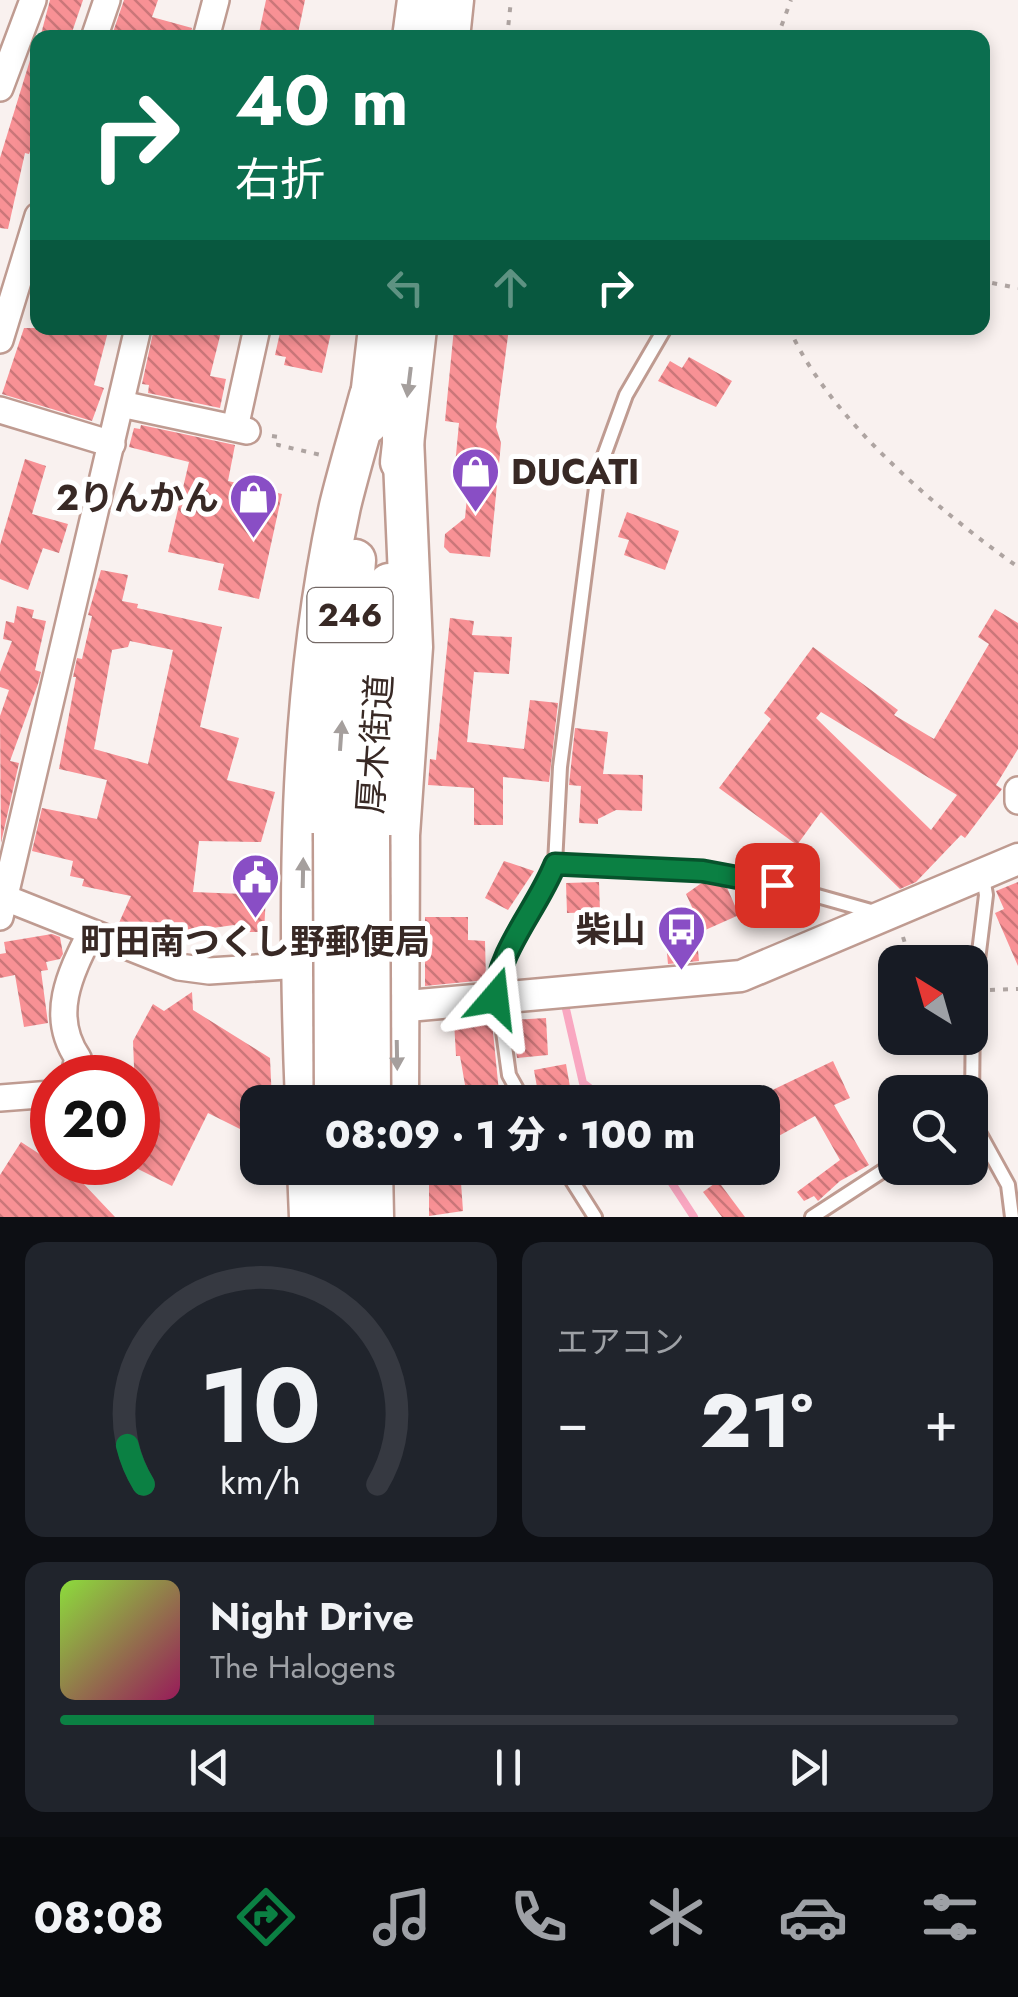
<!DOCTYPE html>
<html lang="ja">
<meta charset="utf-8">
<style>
body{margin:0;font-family:Jost,"Noto Sans JP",sans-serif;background:#20242c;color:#f1f3f6;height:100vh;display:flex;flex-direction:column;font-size:38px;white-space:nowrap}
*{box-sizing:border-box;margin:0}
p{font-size:32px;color:#9ea1a6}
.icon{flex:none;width:55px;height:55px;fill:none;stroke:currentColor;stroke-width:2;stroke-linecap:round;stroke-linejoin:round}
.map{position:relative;height:1217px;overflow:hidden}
.panel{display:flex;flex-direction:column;gap:25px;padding:25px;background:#0d0f14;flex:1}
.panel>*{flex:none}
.guide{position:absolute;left:30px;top:30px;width:960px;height:305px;border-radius:20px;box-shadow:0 5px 15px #0003;background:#0b6e4f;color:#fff;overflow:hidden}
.needle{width:65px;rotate:323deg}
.controls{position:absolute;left:878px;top:945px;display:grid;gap:20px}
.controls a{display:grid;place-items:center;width:110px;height:110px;border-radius:20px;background:#171b24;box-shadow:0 5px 15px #0003;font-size:50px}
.speed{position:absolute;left:30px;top:1055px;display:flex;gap:20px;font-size:50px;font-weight:700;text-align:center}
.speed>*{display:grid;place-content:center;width:130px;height:130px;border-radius:50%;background:#171b24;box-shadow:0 5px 15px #0003;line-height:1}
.speed .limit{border:15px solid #d22;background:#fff;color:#111}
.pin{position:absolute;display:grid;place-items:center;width:85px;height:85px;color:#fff;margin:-42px;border-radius:20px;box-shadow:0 5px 15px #0006}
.me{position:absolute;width:110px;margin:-55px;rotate:17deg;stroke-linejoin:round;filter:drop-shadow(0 0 8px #0008)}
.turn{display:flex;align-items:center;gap:35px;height:210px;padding:0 40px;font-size:45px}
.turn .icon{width:130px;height:130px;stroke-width:2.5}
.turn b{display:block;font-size:70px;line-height:85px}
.lanes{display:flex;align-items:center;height:95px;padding:0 40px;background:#0003;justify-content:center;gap:50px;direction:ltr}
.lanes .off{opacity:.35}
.big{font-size:75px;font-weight:800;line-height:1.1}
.panel .tile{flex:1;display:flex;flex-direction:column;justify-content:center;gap:15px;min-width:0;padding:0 35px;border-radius:20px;background:#20242c}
.panel .dial{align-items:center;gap:0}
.dial svg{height:260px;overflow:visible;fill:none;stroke:#363941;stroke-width:7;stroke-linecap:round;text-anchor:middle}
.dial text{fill:#f1f3f6;stroke:none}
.song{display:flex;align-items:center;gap:30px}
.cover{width:120px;height:120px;border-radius:15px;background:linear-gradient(135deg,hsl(90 70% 55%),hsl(330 70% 35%))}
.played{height:10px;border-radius:5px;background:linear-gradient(90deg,#0b8043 35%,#363941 35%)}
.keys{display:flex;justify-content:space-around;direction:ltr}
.heat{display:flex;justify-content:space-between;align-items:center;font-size:55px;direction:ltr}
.panel .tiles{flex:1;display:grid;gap:25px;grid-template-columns:1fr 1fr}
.tile:last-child{grid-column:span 2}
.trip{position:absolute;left:240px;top:1085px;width:540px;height:100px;border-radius:20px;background:#171b24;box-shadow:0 5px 15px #0003;font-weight:800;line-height:100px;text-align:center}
.dock{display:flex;height:160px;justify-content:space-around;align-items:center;background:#090b0e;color:#9ea1a6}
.dock .icon{width:70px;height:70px}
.dock .current{color:#0b8043}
.dock b{font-size:45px;color:#f1f3f6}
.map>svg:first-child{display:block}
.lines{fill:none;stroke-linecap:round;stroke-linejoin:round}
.stream{stroke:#f9a7c1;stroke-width:8}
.building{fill:url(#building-back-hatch);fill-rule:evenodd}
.service-casing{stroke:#bf9b91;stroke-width:18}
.minor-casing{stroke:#bf9b91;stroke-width:30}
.tertiary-casing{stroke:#bf9b91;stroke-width:35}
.trunk-casing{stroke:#bf9b91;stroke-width:45}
.path{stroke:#aea4a1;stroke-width:4;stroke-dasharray:5 8;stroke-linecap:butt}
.service{stroke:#fff;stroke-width:12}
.minor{stroke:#fff;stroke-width:25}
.tertiary{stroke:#fff;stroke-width:30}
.trunk{stroke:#fff;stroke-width:40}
.trunk-bridge-casing{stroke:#bf9b91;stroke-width:45;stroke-linecap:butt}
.trunk-bridge{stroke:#fff;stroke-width:40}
.oneway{fill:#a59f9d}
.route-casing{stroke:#07532c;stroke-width:25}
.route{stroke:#0b8043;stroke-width:18}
.labels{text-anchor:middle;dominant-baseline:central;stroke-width:10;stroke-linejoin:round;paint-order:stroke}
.shield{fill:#fff;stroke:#746966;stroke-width:2.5}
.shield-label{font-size:32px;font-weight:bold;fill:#382925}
.poi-label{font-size:35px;font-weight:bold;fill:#382925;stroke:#fff;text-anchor:end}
.street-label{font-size:35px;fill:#382925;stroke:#fff}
</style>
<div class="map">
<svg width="1018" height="1217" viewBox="0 0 1018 1217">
<defs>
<pattern id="building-back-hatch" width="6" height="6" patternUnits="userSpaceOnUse" patternTransform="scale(2.5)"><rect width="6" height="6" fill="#f89195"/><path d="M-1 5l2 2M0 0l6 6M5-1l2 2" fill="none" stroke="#ca7679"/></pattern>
</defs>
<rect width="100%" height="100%" fill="#f9f1ef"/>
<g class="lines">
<g class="stream">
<path d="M 566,1009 L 583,1083 L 608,1102"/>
<path d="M 662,1168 L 694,1217"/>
</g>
</g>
<g class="building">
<path d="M 50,0 L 83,0 L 70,38 L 40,38 Z"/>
<path d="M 124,0 L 158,0 L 152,17 L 192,28 L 190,38 L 111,38 Z"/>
<path d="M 266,0 L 305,0 L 297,38 L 258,38 Z"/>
<path d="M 34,47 L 38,131 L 29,154 L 25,153 L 8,229 L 0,228 L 0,158 Z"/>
<path d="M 24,328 L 109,328 L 94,385 L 104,388 L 92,421 L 2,394 Z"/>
<path d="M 154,328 L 222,328 L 210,376 L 226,379 L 220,408 L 148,393 L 149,385 L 142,384 Z"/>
<path d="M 281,328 L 332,328 L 322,373 L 284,365 L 286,357 L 275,355 Z"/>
<path d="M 454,328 L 509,328 L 496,427 L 501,443 L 490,557 L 450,553 L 444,547 L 445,534 L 465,518 L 469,477 L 454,476 L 459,423 L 445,421 Z"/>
<path d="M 689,357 L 732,381 L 716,407 L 658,381 L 670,361 L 682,368 Z"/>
<path d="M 141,425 L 235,445 L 228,481 L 282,494 L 259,599 L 218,590 L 224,564 L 168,552 L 189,462 L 129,447 L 134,428 L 140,429 Z"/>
<path d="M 25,459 L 46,466 L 32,514 L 68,524 L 59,553 L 43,548 L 28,590 L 0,579 L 0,545 Z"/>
<path d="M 627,512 L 679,531 L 665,570 L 624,555 L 629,540 L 618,537 Z"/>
<path d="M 101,570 L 128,575 L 122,601 L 138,604 L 137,608 L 222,627 L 200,727 L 239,738 L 227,780 L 275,792 L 261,842 L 199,841 L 193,892 L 266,895 L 264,932 L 233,932 L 234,925 L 147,937 L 118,925 L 131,896 L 82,886 L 84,879 L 70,876 L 73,861 L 32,851 L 42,808 L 97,819 L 107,780 L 59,769 L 76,677 L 73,677 L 77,658 L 82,659 L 92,616 L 88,615 ZM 130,641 L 173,650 L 148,764 L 94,749 L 112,650 L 128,647 Z"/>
<path d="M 17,606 L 34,610 L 32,618 L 46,621 L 35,670 L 41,672 L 38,684 L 10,761 L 19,763 L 1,843 L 0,716 L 9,690 L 0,687 L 0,672 L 12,641 L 3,639 L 6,621 L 14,623 Z"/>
<path d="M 995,609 L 1018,623 L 1018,749 L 996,785 L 1002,789 L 965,838 L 961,835 L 916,882 L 900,889 L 821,812 L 797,845 L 719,788 L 771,719 L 764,713 L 813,647 L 898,710 L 894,715 L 934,739 L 989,644 L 978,637 ZM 821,712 L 957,795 L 931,830 L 816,718 Z"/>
<path d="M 450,618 L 474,621 L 472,635 L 512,637 L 509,674 L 474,672 L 467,742 L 524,749 L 530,700 L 558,703 L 549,782 L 503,777 L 503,825 L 474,825 L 474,788 L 428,785 L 430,759 L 436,760 Z"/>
<path d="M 575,728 L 608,732 L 603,774 L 643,775 L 642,811 L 616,810 L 598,819 L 598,824 L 579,823 L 581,786 L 569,785 Z"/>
<path d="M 504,861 L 534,871 L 508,910 L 485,898 Z"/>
<path d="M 599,882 L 600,912 L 567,913 L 566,883 Z"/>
<path d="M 703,882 L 725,883 L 739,915 L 694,935 L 686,917 L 692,907 L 686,894 Z"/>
<path d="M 1018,882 L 1018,966 L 995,913 L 1004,909 L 996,891 Z"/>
<path d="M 425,917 L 468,917 L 468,940 L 485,941 L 486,980 L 425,986 Z"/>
<path d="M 52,934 L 60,937 L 63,954 L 60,959 L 46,962 L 48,970 L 41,971 L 48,1023 L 24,1027 L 15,975 L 0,978 L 0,954 L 6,953 L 4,942 Z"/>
<path d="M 697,940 L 699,961 L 668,964 L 666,943 Z"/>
<path d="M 192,992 L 193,1010 L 270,1058 L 272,1102 L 258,1102 L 258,1138 L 208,1113 L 172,1186 L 138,1169 L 133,1041 L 153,1004 L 164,1011 Z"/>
<path d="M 486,1018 L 492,1022 L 500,1102 L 468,1102 L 460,1056 L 456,1056 L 454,1021 Z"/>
<path d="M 546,1018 L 548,1055 L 517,1058 L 512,1020 Z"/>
<path d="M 833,1061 L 850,1098 L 834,1105 L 869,1165 L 840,1181 L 818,1201 L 814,1196 L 804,1201 L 797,1192 L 840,1160 L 815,1116 L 775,1138 L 772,1132 L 762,1138 L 762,1095 Z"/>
<path d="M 566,1064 L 570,1087 L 538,1093 L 534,1070 Z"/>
<path d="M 21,1142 L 52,1162 L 63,1162 L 115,1217 L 0,1217 L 0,1175 Z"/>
<path d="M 429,1168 L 460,1168 L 463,1211 L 429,1216 Z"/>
<path d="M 718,1181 L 745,1217 L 722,1217 L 703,1192 Z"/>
</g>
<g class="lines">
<defs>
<g id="service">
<path d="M 555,864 L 739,874 L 878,913"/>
<path d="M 983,877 L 986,895 L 973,1001 L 972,1107 L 976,1127 L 1008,1185 L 1012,1217"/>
<path d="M 524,1102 L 509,1075 L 496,981 L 555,864 L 560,767 L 598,472 L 626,395 L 665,328"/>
<path d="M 564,1168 L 595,1217"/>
<path d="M 812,1217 L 895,1163"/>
</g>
<g id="minor">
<path d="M 94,38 L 107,0"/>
<path d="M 206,38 L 216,0"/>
<path d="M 0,88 L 33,0"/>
<path d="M 0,340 L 38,216"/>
<path d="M 121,404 L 247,431"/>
<path d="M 0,410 L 112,444"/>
<path d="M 235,428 L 257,328"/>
<path d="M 1018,790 L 1018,801"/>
<path d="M 8,899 L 179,967 L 209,971 L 302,965"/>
<path d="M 0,917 L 138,328"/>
<path d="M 73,1078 L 78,1058 C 49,1016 70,974 90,934"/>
<path d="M 0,1098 L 52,1094"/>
</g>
<path id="tertiary" d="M 397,1007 L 741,976 L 1018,859"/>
<g id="trunk">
<path d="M 413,38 L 418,0"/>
<path d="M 449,38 L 453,0"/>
<path d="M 368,423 L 379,328"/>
<path d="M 401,462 L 416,328"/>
<path d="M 334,833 L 355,560"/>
<path d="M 369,835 L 389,584"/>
<path d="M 306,1102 C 298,905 298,700 340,506 C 349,469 360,433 370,396"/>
<path d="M 398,1102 L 399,835 L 412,647 L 403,437"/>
<path d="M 308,1168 L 310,1217"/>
<path d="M 337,1168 L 338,1217"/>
<path d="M 372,1168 L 373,1217"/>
</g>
</defs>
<use href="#service" class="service-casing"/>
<use href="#minor" class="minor-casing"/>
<use href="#tertiary" class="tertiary-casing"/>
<use href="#trunk" class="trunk-casing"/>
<g class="path">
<path d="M 507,38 L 511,0"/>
<path d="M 777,38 L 791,0"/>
<path d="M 982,275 L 992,283 L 1018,288"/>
<path d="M 789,328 C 829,419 938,510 1018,567"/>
<path d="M 272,436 L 279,437 L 278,445 L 321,455"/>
<path d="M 903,937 L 911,962"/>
<path d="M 990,990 L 1018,989"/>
</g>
<use href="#service" class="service"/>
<use href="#minor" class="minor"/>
<use href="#tertiary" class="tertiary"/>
<use href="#trunk" class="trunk"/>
<defs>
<g id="trunk-bridge">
<path d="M 334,833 L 335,1102"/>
<path d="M 369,835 L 370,1102"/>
</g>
</defs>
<use href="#trunk-bridge" class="trunk-bridge-casing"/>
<use href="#trunk-bridge" class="trunk-bridge"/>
</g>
<defs><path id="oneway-solid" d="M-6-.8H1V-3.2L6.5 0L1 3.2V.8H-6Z" transform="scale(2.5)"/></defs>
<g class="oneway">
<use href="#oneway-solid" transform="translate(409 382) rotate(97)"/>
<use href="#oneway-solid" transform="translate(341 736) rotate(-86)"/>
<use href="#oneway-solid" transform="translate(303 873) rotate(-89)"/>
<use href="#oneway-solid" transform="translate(397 1055) rotate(89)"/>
</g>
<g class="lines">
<defs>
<path id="route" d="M 495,998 C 498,950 537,909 555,864 L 703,871 L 777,885"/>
</defs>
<use href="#route" class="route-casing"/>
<use href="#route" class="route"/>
</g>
<defs>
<symbol id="shop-pin" viewBox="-11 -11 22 30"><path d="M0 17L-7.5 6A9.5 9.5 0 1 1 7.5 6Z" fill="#894ec5" stroke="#fff"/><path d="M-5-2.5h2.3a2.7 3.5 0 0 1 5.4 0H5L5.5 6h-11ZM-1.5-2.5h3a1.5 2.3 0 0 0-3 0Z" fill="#fff"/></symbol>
<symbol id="civic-pin" viewBox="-11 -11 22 30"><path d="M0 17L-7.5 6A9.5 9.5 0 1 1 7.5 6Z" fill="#894ec5" stroke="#fff"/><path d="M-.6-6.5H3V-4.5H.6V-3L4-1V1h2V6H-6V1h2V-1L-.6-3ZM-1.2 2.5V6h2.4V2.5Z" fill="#fff"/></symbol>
<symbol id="bus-pin" viewBox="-11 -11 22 30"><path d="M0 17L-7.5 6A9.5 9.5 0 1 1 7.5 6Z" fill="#894ec5" stroke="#fff"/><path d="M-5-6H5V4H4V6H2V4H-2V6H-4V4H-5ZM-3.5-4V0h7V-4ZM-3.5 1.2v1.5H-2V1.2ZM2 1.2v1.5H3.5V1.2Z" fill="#fff"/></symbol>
</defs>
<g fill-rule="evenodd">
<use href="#shop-pin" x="448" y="444" width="55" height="75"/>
<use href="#shop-pin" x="226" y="470" width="55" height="75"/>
<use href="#civic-pin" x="228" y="850" width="55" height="75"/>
<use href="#bus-pin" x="654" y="902" width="55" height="75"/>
</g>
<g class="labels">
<rect class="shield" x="307.5" y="588" width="85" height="54" rx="8"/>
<g class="shield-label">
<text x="350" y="615">246</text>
</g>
<g class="poi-label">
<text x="511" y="472" text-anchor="start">DUCATI</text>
<text x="219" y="498">2りんかん</text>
<text x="646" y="930">柴山</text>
<text x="255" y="942" text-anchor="middle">町田南つくし野郵便局</text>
</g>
<g class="street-label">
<text transform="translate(375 744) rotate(-86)">厚木街道</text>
</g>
</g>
</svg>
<div class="controls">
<a><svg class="needle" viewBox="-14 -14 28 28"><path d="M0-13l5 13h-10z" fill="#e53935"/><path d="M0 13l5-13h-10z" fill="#9ea1a6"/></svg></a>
<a><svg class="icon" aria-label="search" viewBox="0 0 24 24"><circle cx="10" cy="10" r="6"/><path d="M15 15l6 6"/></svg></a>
</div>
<div class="speed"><div class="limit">20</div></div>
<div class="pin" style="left:777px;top:885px;background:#d93025"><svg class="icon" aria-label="arrive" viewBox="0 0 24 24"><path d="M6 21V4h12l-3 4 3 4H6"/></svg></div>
<svg class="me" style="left:495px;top:998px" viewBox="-20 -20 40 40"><path d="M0-17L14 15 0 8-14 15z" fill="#0b8043" stroke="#fff" stroke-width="4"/></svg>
<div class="trip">08:09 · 1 分 · 100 m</div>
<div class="guide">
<div class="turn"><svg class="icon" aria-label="right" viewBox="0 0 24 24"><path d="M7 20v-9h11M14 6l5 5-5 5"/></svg><div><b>40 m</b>右折</div></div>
<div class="lanes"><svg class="icon off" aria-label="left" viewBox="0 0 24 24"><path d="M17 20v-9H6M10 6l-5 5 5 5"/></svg><svg class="icon off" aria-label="ahead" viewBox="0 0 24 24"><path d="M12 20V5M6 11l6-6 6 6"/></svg><svg class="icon" aria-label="right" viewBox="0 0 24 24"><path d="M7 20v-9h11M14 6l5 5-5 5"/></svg></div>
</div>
</div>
<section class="panel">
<div class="tiles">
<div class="tile dial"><svg viewBox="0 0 100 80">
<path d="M14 69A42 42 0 1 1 86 69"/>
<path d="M14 69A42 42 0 0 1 9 57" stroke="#0b8043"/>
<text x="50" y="56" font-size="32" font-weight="700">10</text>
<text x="50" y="72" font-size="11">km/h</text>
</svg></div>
<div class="tile"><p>エアコン</p>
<div class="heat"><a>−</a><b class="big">21°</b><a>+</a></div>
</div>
<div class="tile">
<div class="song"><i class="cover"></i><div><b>Night Drive</b><p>The Halogens</p></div></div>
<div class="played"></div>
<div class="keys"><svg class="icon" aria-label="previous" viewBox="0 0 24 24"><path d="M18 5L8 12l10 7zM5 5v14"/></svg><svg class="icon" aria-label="pause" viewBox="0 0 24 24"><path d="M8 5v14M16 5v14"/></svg><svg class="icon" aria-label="next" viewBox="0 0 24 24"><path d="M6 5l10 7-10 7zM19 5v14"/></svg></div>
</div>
</div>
</section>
<nav class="dock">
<b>08:08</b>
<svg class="icon current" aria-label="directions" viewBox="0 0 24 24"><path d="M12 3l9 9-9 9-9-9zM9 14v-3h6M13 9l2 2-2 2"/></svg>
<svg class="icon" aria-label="music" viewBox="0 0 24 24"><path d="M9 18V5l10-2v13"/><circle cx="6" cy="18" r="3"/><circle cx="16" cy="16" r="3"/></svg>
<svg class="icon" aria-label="phone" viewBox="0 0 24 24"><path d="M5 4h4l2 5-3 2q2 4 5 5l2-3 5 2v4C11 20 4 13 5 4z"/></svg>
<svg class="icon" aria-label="climate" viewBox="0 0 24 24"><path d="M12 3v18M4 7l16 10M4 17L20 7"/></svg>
<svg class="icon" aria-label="car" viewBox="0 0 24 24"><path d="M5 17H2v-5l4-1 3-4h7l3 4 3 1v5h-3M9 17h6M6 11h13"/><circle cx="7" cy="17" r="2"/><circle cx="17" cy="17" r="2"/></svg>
<svg class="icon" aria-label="filters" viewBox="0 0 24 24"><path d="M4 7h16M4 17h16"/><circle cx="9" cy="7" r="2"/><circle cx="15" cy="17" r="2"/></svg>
</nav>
